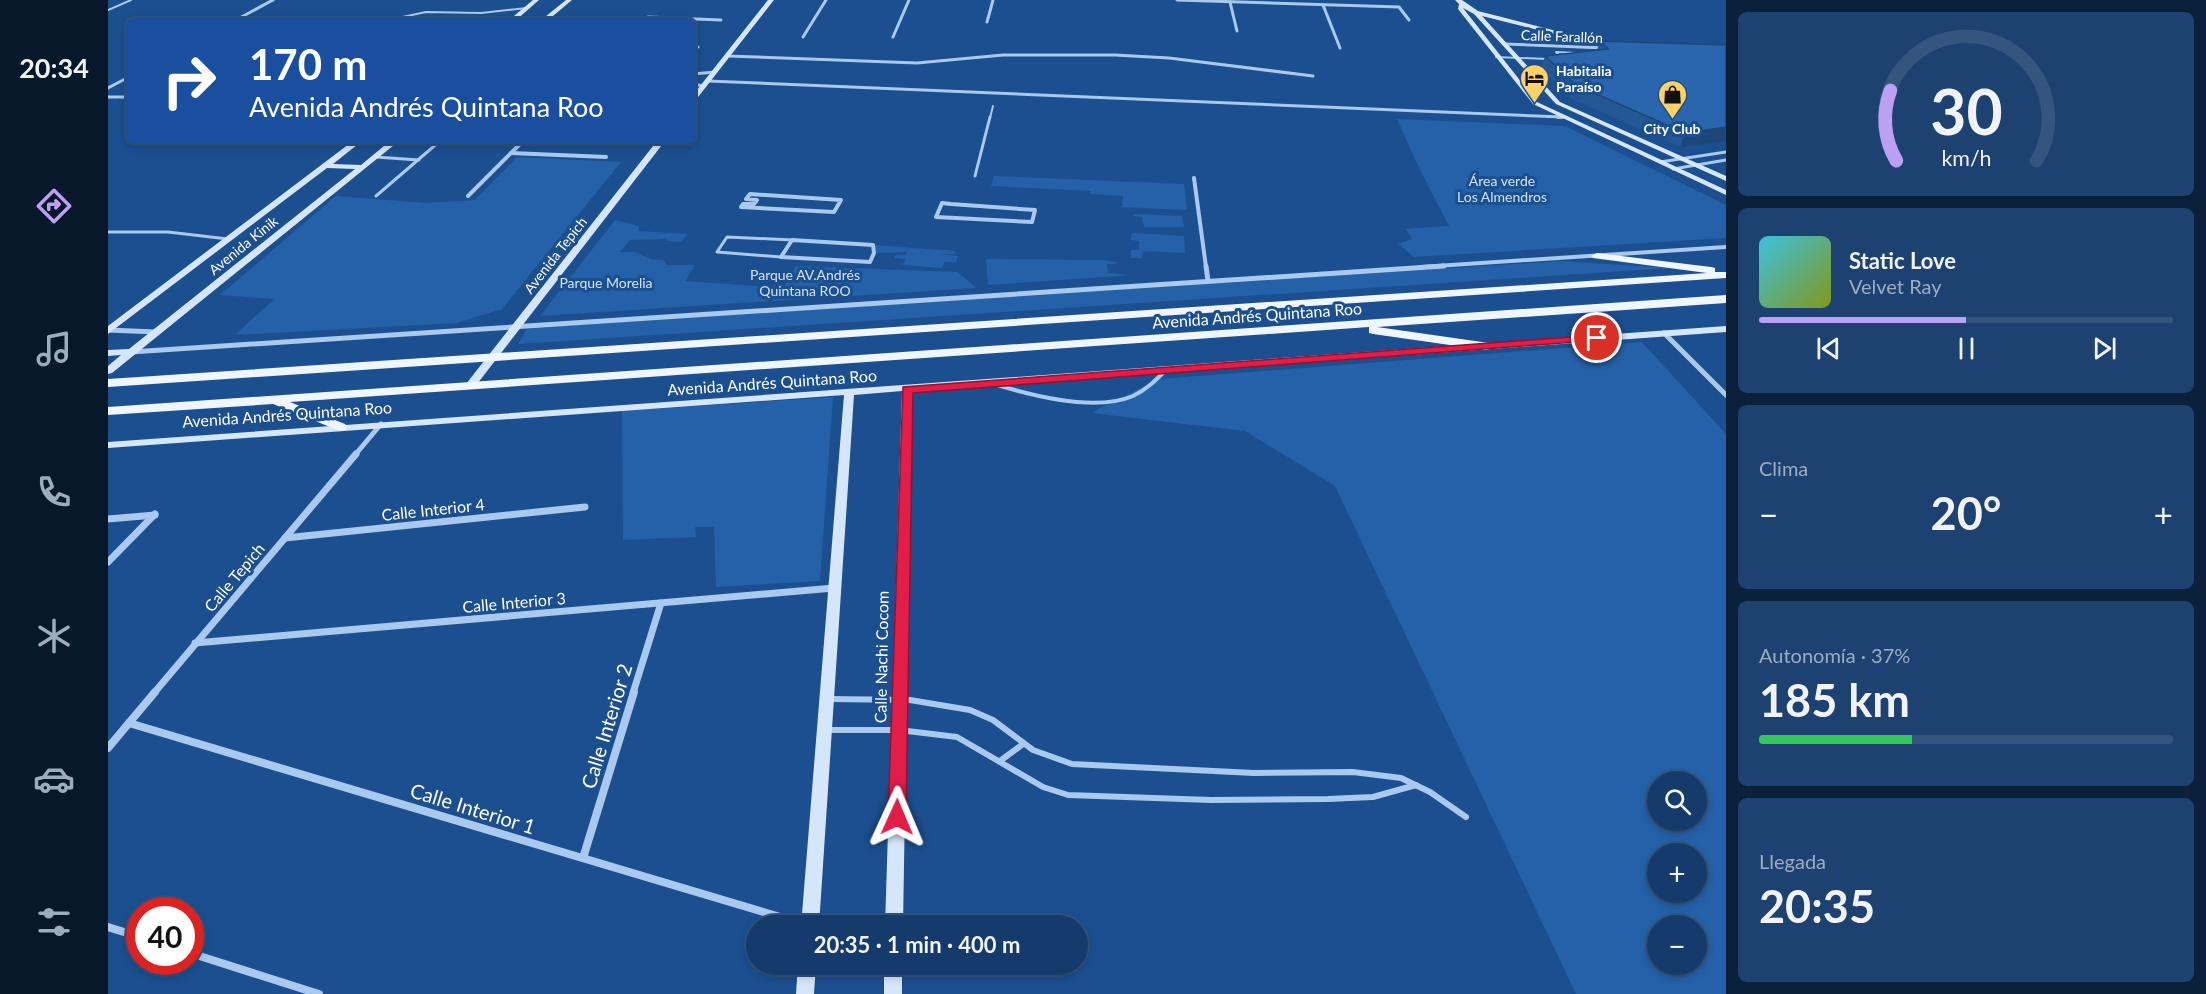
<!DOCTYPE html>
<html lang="es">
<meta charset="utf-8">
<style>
body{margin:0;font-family:Lato,sans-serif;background:#1d4271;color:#f1f3f6;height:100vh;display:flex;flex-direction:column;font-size:22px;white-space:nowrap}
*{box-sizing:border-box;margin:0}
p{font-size:20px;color:#9dadc1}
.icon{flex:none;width:33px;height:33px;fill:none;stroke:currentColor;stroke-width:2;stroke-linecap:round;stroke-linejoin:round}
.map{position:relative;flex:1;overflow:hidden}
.details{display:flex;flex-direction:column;gap:12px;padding:12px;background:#0b203b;width:480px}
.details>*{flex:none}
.guide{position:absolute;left:18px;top:18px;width:570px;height:126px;border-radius:9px;box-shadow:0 3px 9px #0003,0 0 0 2px #33557e;background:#1a4fa0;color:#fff;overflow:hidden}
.tools{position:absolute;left:1539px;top:771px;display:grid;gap:12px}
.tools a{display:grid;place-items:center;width:60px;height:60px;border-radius:50%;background:#143b6b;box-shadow:0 3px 9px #0003,0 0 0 2px #33557e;font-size:30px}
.speed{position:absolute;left:18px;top:897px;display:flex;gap:12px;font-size:30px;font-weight:700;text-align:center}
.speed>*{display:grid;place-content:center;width:78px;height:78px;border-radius:50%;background:#143b6b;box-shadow:0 3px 9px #0003,0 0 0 2px #33557e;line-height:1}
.speed .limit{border:9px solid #d22;background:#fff;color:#111}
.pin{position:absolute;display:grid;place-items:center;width:51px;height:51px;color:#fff;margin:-26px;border:3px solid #fff;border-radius:50%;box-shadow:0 2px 6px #0007}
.me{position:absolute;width:66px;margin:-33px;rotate:1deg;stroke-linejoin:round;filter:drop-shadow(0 0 4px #0008)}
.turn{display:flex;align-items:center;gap:21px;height:126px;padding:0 24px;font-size:27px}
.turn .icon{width:78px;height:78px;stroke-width:2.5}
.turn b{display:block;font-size:42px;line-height:51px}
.big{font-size:45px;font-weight:700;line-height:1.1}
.details .card{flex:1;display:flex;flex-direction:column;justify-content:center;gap:9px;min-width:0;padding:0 21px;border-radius:9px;background:#1d4271}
.details .dial{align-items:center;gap:0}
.dial svg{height:156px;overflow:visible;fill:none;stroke:#33557e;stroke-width:7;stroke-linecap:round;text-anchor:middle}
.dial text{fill:#f1f3f6;stroke:none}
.song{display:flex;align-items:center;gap:18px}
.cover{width:72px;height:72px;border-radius:9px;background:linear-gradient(135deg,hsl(190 70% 55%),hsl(70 70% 35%))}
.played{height:6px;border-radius:3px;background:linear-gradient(90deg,#bca0f2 50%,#33557e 50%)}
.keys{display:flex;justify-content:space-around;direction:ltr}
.heat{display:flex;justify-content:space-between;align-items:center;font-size:33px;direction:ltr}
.charge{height:9px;border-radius:4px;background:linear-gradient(90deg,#34c759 37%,#33557e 0)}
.trip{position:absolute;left:638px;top:915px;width:342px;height:60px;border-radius:30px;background:#143b6b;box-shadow:0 3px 9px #0003,0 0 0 2px #33557e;font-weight:700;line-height:60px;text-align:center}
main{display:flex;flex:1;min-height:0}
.tabs{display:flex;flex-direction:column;width:108px;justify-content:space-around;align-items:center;background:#08182b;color:#9dadc1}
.tabs .icon{width:42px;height:42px}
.tabs .selected{color:#bca0f2}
.tabs b{font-size:27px;color:#f1f3f6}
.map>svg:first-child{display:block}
.green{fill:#2461a8;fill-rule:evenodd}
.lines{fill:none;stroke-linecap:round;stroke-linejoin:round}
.lane-far3{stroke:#a9c9ee;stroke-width:2}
.lane-far2{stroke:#a9c9ee;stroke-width:3}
.lane-far1{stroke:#a9c9ee;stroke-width:4}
.lane{stroke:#a9c9ee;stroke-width:6}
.street-far4{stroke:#a9c9ee;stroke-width:3}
.street-far3{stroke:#a9c9ee;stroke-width:4}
.street-far2{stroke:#a9c9ee;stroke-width:5}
.street-far1{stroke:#a9c9ee;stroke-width:7}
.street{stroke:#a9c9ee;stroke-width:8}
.secondary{fill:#d6e6fa;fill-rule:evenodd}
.primary{fill:#f0f6ff;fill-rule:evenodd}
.wall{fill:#245895}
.shaded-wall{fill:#1d4779}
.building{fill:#2a66ad;stroke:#1d4779;stroke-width:1.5}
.route{fill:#e11d48;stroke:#92132f;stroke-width:1.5}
.labels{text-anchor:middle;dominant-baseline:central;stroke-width:6;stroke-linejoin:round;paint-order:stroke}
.far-street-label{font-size:14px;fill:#fff;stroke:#1b4f8f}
.far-poi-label{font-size:14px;font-weight:bold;fill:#fff;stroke:#1b4f8f;text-anchor:start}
.far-park-label{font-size:14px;fill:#cfe3fa;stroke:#1b4f8f}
.street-label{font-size:16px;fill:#fff;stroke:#1b4f8f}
.near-street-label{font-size:20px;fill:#fff;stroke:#1b4f8f}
</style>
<main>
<nav class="tabs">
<b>20:34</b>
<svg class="icon selected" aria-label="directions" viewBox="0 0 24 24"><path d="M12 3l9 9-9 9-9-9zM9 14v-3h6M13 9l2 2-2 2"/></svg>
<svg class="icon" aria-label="music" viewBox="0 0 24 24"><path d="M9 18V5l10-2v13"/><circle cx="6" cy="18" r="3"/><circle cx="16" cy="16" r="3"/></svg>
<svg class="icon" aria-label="phone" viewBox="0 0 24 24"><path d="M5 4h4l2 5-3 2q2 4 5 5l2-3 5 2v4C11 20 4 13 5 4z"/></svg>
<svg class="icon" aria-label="climate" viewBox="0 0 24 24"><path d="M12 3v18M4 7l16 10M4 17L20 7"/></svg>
<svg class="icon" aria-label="car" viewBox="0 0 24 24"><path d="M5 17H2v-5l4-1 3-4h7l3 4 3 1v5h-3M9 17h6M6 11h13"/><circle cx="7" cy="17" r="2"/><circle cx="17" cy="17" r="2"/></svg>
<svg class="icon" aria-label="filters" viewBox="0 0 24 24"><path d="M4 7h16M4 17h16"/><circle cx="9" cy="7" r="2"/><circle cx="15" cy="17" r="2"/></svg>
</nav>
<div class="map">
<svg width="1618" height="994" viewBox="0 0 1618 994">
<rect width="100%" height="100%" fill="#1b4f8f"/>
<g class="green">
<path d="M 1289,119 L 1457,126 L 1618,205 L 1618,238 L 1306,257 L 1290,244 L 1304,239 L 1298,229 L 1341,226 L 1311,168 Z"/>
<path d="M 409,157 L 513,162 L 394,309 L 349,323 L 127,335 L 166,299 L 112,295 L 228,196 L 318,203 L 367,200 Z"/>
<path d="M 886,176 L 1076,184 L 1079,210 L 1014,207 L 1015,196 L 983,194 L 983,191 L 883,186 Z"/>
<path d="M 1025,214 L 1074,216 L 1076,227 L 1036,227 L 1034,217 L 1025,216 Z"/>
<path d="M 507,220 L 531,226 L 531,231 L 579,234 L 573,242 L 559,241 L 559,239 L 522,240 L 512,252 L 526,252 L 543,259 L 556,260 L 558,265 L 587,265 L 577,281 L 665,287 L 667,284 L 677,285 L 688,266 L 850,272 L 868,288 L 432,316 Z"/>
<path d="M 1024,233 L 1076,236 L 1077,253 L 1035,251 L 1034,258 L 1023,258 L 1023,250 L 1031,250 L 1031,241 L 1023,240 Z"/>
<path d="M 765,245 L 847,251 L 847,253 L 851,254 L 832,254 L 850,256 L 848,262 L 836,262 L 834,268 L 795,265 L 797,259 L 786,258 L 788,255 L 797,255 L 799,252 L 766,253 Z"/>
<path d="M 878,259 L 992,260 L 1009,262 L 1007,264 L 999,264 L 1000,273 L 1025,275 L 880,285 Z"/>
<path d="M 1453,261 L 1562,268 L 410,344 L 419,329 L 465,325 Z"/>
<path d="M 1534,342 L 1618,434 L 1618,994 L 1468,994 L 1227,486 L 1137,431 L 983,413 L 1050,379 ZM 1550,782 L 1588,782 L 1588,820 L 1550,820 ZM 1550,854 L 1588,854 L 1588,892 L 1550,892 ZM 1550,926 L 1588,926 L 1588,964 L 1550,964 Z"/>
<path d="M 725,397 L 712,581 L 608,587 L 606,527 L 587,527 L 588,537 L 515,540 L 514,411 Z"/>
</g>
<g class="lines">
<g class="lane-far3">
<path d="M 0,10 L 23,0"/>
<path d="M 292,21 L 290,18 L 318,12 L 373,13 L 419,8"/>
<path d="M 1388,57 L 1440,59"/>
<path d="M 1453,58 L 1448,52 L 1468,53"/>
<path d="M 882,118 L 885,106"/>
</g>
<g class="lane-far2">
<path d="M 267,157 L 311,160"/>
<path d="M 1552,162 L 1618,152"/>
<path d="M 1565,169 L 1618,160"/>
<path d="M 867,176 L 882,117"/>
<path d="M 268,196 L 332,141"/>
<path d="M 0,232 L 60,232 L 120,239"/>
<path d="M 619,237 L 684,240 L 673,257 L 609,252 Z"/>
</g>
<path class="lane-far1" d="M 883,383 C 921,395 987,412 1025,396 C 1038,390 1048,380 1058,370"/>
<g class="lane">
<path d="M 721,699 L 802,700 L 862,710 L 885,720 L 925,750 L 964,764 L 1146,773 L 1245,772 L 1293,778 L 1322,792 L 1358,817"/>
<path d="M 720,730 L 791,730 L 849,737 L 935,787 L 960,795 L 1103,800 L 1220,799 L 1265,797 L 1308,785"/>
<path d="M 892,761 L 915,744"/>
</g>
<g class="street-far4">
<path d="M 1069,0 L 1291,7 L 1301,20"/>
<path d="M 1122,2 L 1129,31"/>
<path d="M 1215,5 L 1232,48"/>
<path d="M 126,21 L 165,0"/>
<path d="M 536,21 L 540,17 L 613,20"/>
<path d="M 879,22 L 885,0"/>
<path d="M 695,37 L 718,0"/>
<path d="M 785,37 L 801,0"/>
<path d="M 1397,44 L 1497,48"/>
<path d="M 585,47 L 590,47"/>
<path d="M 619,56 L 809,63 L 895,55 L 1007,55 L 1061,58 L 1205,76"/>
<path d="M 585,74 L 607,72"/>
<path d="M 600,81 L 1454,117"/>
<path d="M 585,84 L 596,86"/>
<path d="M 0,88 L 21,77"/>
<path d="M 0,97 L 21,97"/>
</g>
<g class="street-far3">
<path d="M 1450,117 L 1454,117"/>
<path d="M 403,153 L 498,157"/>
<path d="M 1086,178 L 1098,267"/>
<path d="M 642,194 L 733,200 L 726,212 L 633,207 L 635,204 L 646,204 L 649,200 L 638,199 Z"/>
<path d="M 360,196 L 415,141"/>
<path d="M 834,203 L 843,204 L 927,210 L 924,222 L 828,217 Z"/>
<path d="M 684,240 L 765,245 L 766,253 L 762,262 L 673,257 Z"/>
<path d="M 1313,267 L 1618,247"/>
</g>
<g class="street-far2">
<path d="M 1098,266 L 1100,281"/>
<path d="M 0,330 L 48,332"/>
<path d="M 1556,333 L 1618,395"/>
<path d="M 23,352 L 1336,266"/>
<path d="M 247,455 L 273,424"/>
</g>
<g class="street-far1">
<path d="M 0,519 L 47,515"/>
<path d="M 177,538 L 477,507"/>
<path d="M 0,562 L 47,514"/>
<path d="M 87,643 L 726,588"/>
<path d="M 46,693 L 248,454"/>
<path d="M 525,693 L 553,603"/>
</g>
<g class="street">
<path d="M 21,723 L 699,925"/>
<path d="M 0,748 L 47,692"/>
<path d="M 475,858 L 526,692"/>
<path d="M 0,927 L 32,937"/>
<path d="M 82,953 L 211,994"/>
</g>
<g class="secondary">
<path d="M 425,0 L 431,0 L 407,21 L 400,21 Z"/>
<path d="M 458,0 L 464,0 L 439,21 L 432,21 Z"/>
<path d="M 660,0 L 666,0 L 587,101 L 585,102 L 585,95 Z"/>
<path d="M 1347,0 L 1354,0 L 1370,11 L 1508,46 L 1508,48 L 1506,49 L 1374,16 L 1452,102 L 1618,176 L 1618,181 L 1448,104 L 1366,14 L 1355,8 L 1429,102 L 1618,190 L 1618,195 L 1425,104 L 1350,9 L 1351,4 Z"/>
<path d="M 245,141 L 254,141 L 225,164 L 253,165 L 282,141 L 291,141 L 4,373 L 0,374 L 0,366 L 13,355 L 0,356 L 0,350 L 21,349 L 247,169 L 219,168 L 0,334 L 0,326 Z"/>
<path d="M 549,141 L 557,141 L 366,388 L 358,388 L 357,386 L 358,384 Z"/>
<path d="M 1618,326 L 1618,332 L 804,391 L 795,926 L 777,926 L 794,391 L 746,395 L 711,926 L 693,926 L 736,395 L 0,448 L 0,442 Z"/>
<path d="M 690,964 L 708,964 L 706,994 L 688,994 Z"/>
<rect x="776" y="964" width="18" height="30"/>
</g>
<g class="primary">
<path d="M 1489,253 L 1603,267 L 1607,268 L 1607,272 L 1618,272 L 1618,278 L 0,387 L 0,379 L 1599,273 L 1485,258 L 1483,256 Z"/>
<path d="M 1618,295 L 1618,303 L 1269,327 L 1381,343 L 1383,346 L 1381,349 L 1377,350 L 1265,334 L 1261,333 L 1261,327 L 182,402 L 237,424 L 239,427 L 237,430 L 232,431 L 165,404 L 0,415 L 0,407 Z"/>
</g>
</g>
<path class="wall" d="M 1492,41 L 1618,45 L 1572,147 L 1464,99 L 1433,69 L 1437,56 L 1489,50 Z"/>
<path class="shaded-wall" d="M 1618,127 L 1618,141 L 1572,147 L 1577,133 Z"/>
<path class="building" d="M 1492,41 L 1618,45 L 1618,127 L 1577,133 L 1468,85 L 1437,56 L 1500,49 Z"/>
<path class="route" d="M 1489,335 L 1493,336 L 1493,340 L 805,393 L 798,817 L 795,822 L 789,824 L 782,822 L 780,817 L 795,387 Z"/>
<defs>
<symbol id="hotel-pin" viewBox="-11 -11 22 30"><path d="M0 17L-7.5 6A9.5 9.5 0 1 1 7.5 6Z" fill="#ffd166" stroke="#1b4f8f"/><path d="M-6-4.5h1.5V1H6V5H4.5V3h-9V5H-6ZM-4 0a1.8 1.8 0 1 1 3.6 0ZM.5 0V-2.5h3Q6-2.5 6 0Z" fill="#111"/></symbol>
<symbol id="shop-pin" viewBox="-11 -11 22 30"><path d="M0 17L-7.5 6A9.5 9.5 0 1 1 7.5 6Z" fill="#ffd166" stroke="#1b4f8f"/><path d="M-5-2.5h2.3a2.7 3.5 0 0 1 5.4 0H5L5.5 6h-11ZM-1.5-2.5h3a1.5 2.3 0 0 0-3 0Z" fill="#111"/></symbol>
</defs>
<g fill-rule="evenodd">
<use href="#hotel-pin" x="1410" y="62" width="33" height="45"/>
<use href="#shop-pin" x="1548" y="78" width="33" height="45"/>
</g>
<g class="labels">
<g class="far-street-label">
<text transform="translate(1454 36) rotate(2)">Calle Farallón</text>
<text transform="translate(135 245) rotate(-39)">Avenida Kinik</text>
<text transform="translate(447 255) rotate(-52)">Avenida Tepich</text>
</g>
<g class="far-poi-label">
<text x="1448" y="70">Habitalia<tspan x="1448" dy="16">Paraíso</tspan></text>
<text x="1564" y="128" text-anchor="middle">City Club</text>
</g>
<g class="far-park-label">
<text x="1394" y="180">Área verde<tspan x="1394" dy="16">Los Almendros</tspan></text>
<text x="697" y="274">Parque AV.Andrés<tspan x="697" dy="16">Quintana ROO</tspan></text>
<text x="498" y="282">Parque Morelia</text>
</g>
<g class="street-label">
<text transform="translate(1149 315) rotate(-4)">Avenida Andrés Quintana Roo</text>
<text transform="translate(664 382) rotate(-4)">Avenida Andrés Quintana Roo</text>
<text transform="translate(179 414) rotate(-4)">Avenida Andrés Quintana Roo</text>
<text transform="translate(325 509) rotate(-6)">Calle Interior 4</text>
<text transform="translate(126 577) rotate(-50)">Calle Tepich</text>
<text transform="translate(406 602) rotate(-5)">Calle Interior 3</text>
<text transform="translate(773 657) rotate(-89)">Calle Nachi Cocom</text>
</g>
<g class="near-street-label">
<text transform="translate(498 726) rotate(-73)">Calle Interior 2</text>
<text transform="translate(365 808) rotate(17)">Calle Interior 1</text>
</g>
</g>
</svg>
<div class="tools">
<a><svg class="icon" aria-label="search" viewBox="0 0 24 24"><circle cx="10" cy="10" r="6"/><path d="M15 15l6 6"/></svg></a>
<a>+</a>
<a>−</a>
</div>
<div class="speed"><div class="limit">40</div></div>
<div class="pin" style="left:1489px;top:338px;background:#d93025"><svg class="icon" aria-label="arrive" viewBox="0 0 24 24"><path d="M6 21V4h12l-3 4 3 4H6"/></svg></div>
<svg class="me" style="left:789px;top:817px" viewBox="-20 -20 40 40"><path d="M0-17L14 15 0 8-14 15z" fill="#e11d48" stroke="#fff" stroke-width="4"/></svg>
<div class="trip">20:35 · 1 min · 400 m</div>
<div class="guide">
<div class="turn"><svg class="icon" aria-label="right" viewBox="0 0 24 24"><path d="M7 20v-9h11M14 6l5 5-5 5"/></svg><div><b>170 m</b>Avenida Andrés Quintana Roo</div></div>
</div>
</div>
<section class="details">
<div class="card dial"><svg viewBox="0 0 100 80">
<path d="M14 69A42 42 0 1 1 86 69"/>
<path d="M14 69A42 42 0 0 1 11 33" stroke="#bca0f2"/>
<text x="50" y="56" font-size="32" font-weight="700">30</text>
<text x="50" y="72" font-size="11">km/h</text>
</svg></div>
<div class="card">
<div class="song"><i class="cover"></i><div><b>Static Love</b><p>Velvet Ray</p></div></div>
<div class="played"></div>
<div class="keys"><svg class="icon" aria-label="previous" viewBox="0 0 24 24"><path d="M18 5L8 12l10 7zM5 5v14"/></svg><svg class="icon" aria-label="pause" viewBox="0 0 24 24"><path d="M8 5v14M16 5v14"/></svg><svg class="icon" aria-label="next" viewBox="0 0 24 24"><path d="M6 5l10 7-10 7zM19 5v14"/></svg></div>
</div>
<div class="card"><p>Clima</p>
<div class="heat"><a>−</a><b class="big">20°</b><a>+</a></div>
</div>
<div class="card"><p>Autonomía · 37%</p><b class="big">185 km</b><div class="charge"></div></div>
<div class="card"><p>Llegada</p><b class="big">20:35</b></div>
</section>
</main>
